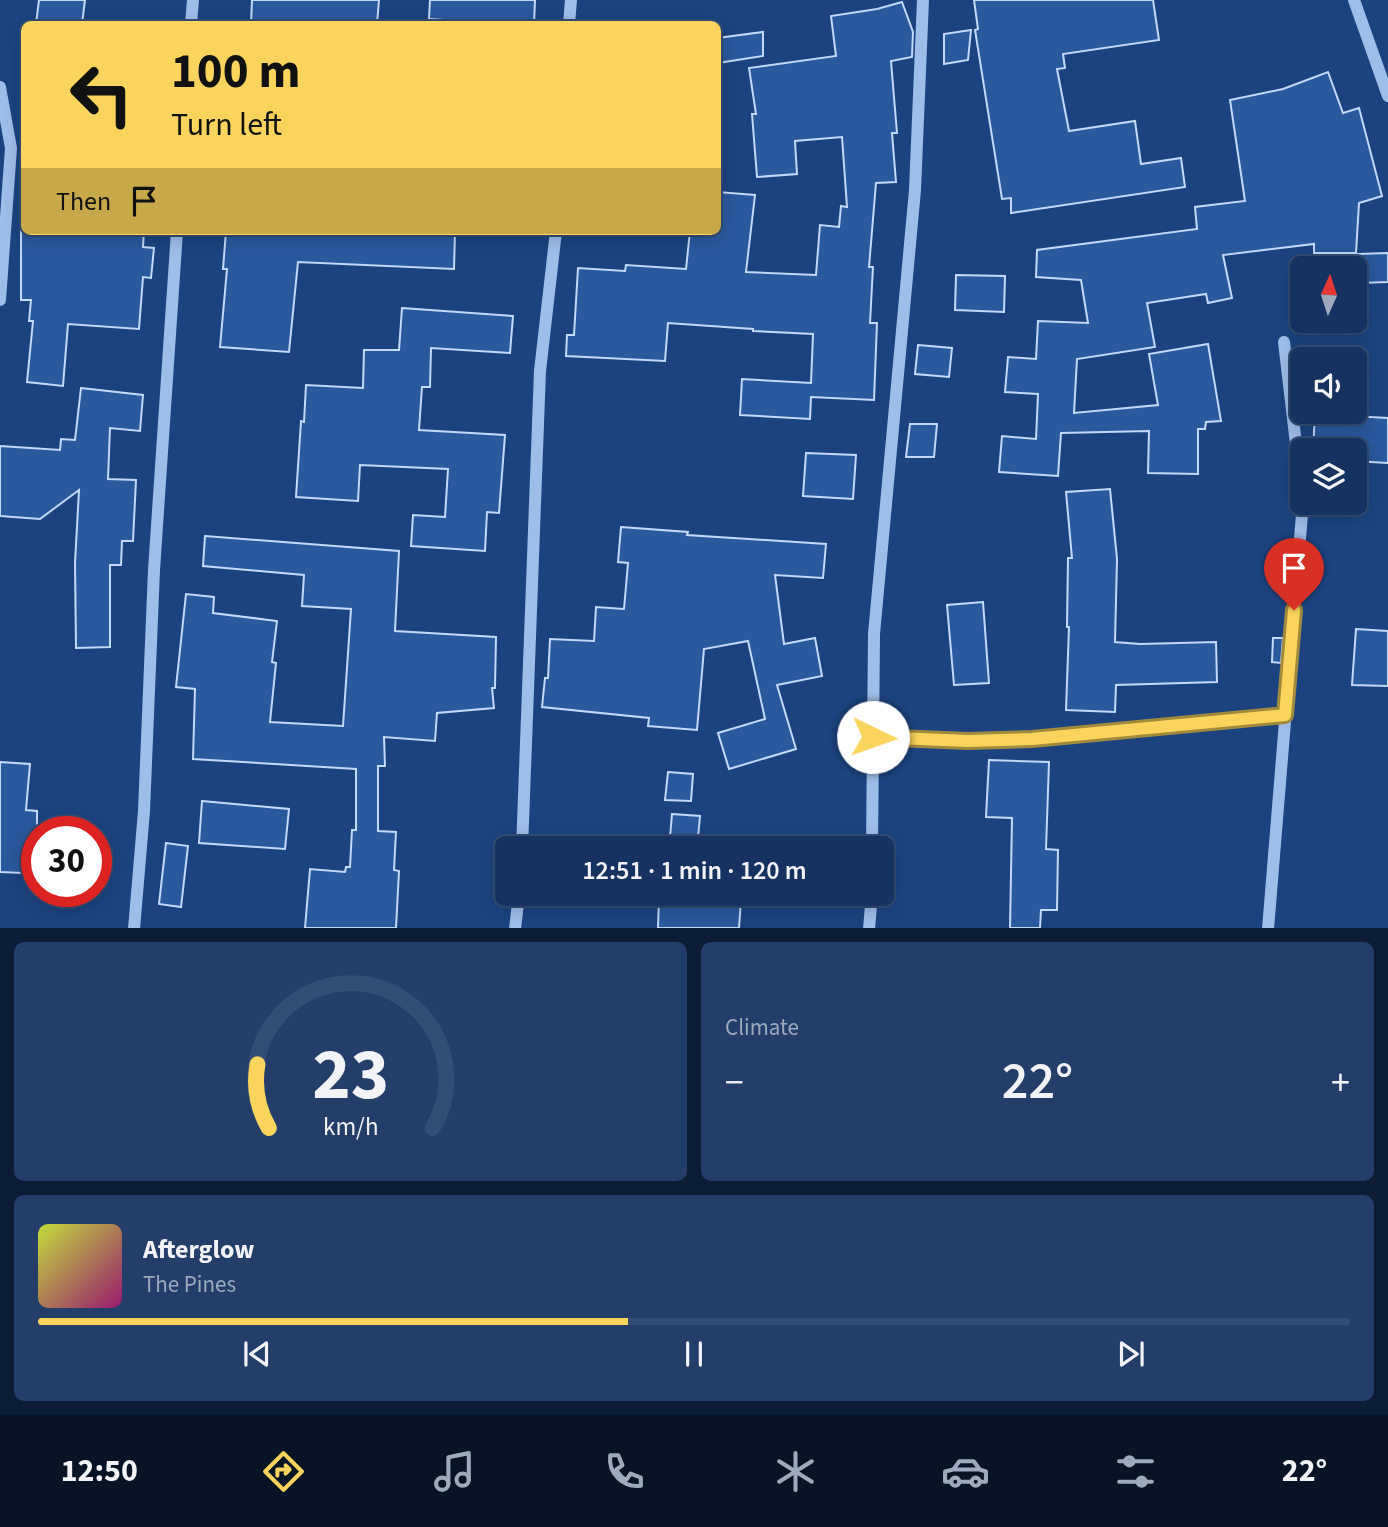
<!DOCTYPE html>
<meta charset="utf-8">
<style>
body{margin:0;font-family:"Source Sans 3",sans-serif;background:#223e69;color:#f1f3f6;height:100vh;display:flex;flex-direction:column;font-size:26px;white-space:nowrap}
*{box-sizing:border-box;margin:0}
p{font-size:23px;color:#9daabd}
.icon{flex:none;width:38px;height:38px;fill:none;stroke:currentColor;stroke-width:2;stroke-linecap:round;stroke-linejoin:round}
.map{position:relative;height:928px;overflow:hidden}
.sheet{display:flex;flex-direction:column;gap:14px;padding:14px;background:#0c1c35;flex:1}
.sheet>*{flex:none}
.hud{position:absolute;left:21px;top:21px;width:700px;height:214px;border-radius:10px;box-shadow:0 4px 18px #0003,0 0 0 2px #344d75;background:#fad45c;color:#111;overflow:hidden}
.needle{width:46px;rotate:3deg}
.buttons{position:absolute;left:1290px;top:256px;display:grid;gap:14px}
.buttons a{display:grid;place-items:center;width:77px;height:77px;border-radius:10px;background:#153260;box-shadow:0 4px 18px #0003,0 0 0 2px #344d75;font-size:35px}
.speed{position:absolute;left:21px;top:816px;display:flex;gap:14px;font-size:35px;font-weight:700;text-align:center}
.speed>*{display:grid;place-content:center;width:91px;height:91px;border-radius:50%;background:#153260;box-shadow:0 4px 18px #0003,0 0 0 2px #344d75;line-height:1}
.speed .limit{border:10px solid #d22;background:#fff;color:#111}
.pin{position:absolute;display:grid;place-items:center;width:60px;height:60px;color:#fff;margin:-72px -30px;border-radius:50% 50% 50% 0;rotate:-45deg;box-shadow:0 0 7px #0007}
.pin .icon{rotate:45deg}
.me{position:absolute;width:77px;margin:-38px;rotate:93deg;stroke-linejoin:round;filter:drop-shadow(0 0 5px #0008)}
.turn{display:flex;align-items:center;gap:24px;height:147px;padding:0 35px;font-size:32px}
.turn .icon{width:91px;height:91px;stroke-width:2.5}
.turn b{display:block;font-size:49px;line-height:60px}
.then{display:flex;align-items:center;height:66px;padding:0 35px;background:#0003;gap:14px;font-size:26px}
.big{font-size:52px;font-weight:600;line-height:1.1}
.sheet .widget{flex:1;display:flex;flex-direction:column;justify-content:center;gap:10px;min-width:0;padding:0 24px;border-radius:10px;background:#223e69}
.sheet .dial{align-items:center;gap:0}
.dial svg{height:182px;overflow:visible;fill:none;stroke:#344d75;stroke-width:7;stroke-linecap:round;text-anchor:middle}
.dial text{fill:#f1f3f6;stroke:none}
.song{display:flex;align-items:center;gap:21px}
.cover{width:84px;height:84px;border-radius:10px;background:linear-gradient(135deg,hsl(70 70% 55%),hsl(320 70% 35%))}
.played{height:7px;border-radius:4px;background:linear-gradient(90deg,#fad45c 45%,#344d75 45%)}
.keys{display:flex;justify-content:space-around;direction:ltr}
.heat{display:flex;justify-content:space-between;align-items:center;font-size:38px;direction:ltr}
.sheet .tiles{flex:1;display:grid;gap:14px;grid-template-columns:1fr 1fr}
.widget:last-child{grid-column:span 2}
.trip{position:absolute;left:495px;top:836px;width:399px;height:70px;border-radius:10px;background:#153260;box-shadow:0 4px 18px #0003,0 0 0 2px #344d75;font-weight:600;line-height:70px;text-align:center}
.tabs{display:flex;height:112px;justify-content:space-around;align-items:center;background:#081426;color:#9daabd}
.tabs .icon{width:49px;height:49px}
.tabs .active{color:#fad45c}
.tabs b{font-size:32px;color:#f1f3f6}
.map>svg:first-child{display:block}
.building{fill:#2b599e;stroke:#c3d9f7;stroke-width:2}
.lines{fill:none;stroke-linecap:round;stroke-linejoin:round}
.minor{stroke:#9fbde9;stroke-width:12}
.route-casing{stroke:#a28a3c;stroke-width:18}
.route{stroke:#fad45c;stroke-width:12}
</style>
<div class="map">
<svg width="1388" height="929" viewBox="0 0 1388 929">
<rect width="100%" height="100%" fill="#1c4380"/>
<g class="building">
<path d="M 39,0 L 85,0 L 82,24 L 36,24 Z"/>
<path d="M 252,0 L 379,0 L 377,24 L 251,24 Z"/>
<path d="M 430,0 L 535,0 L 534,24 L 502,24 L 429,19 Z"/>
<path d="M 974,0 L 1153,0 L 1159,40 L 1063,54 L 1065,68 L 1057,69 L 1069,131 L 1135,121 L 1141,164 L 1181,158 L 1185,187 L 1011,213 L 1011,198 L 1002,199 L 975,30 L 978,29 Z"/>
<path d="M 902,2 L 913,32 L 912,57 L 891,61 L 897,133 L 892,133 L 896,182 L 876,183 L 869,267 L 873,267 L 870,323 L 877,323 L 874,400 L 811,397 L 810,419 L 740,415 L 742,379 L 811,383 L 813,334 L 753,331 L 753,329 L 668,323 L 665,361 L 566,356 L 567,335 L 574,335 L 578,268 L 625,271 L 626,265 L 686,269 L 690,231 L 718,231 L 718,192 L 755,195 L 746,272 L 816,275 L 820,225 L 839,227 L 841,206 L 847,207 L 842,137 L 795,141 L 797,174 L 757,177 L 752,114 L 756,114 L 749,68 L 836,56 L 831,16 L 877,9 Z"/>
<path d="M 971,30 L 968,60 L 944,64 L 944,34 Z"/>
<path d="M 763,32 L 763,56 L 718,63 L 718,38 Z"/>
<path d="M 1328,72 L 1343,113 L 1359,108 L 1382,196 L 1359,203 L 1356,253 L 1314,253 L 1314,244 L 1223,255 L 1232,298 L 1208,303 L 1206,294 L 1147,303 L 1155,347 L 1077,359 L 1074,413 L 1158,405 L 1149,354 L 1208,344 L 1221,421 L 1206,422 L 1205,429 L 1198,429 L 1198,474 L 1148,473 L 1149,431 L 1061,433 L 1058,476 L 999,472 L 1002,436 L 1036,439 L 1038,394 L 1005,392 L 1008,357 L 1036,359 L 1038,321 L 1088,323 L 1081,280 L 1036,277 L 1037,250 L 1197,229 L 1195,207 L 1245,201 L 1230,100 L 1283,89 Z"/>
<path d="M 21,231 L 144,231 L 143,247 L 154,248 L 151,278 L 143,277 L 139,329 L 68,324 L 63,386 L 27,382 L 33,321 L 29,321 L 31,300 L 21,300 Z"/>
<path d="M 226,231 L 455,231 L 454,269 L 298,262 L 289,352 L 220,347 L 227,269 L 223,269 Z"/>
<path d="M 1388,253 L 1388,282 L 1359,283 L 1358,254 Z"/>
<path d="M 956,275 L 1005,276 L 1004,312 L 955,310 Z"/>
<path d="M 402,308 L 513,316 L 510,353 L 431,348 L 430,387 L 422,387 L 419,430 L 505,435 L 499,513 L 487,512 L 485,551 L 411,546 L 413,515 L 445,517 L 448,469 L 360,465 L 358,501 L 296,497 L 301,421 L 304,422 L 306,385 L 363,388 L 364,350 L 399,350 Z"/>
<path d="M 918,345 L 952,348 L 949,377 L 915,374 Z"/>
<path d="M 81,388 L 143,395 L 140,431 L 110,428 L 108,479 L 136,480 L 133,541 L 122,541 L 121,565 L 110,565 L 110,647 L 76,648 L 75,563 L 79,490 L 40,519 L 0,516 L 0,446 L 60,450 L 61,439 L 75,440 Z"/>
<path d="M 1315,414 L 1388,418 L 1388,463 L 1354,461 L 1354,450 L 1313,450 Z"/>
<path d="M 910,424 L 937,424 L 934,457 L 906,457 Z"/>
<path d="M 806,453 L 856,455 L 853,499 L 803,496 Z"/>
<path d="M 1110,489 L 1117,559 L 1115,642 L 1140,644 L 1216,642 L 1217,682 L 1116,685 L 1115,712 L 1066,710 L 1069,627 L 1067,627 L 1068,558 L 1072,558 L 1066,492 Z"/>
<path d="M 621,527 L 688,532 L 687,535 L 826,544 L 823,578 L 775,575 L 784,644 L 815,638 L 822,676 L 777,685 L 796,749 L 729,769 L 718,733 L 765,719 L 748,641 L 704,649 L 697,730 L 648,726 L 649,718 L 542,707 L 545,678 L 548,678 L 550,639 L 594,641 L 596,607 L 624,609 L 628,563 L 618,562 Z"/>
<path d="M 205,536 L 399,551 L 395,631 L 496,637 L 495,688 L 492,688 L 494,708 L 437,713 L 435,741 L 384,737 L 385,766 L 378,766 L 378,831 L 396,832 L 394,870 L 399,871 L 396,928 L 305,928 L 310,869 L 345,872 L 346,867 L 350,867 L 352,830 L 356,830 L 356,769 L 193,759 L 195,689 L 176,687 L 186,594 L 214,597 L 213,613 L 277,621 L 272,662 L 276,663 L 270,722 L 343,726 L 351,609 L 302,606 L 304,575 L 203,566 Z"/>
<path d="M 983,602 L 989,683 L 954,685 L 947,605 Z"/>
<path d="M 1356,629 L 1388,631 L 1388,686 L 1352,685 Z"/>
<path d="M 1273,638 L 1283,638 L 1281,663 L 1272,662 Z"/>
<path d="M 989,760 L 1049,762 L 1046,849 L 1058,850 L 1057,910 L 1041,910 L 1040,928 L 1010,928 L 1012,818 L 986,817 Z"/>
<path d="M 0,762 L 30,764 L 26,810 L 37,811 L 37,843 L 26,843 L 23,873 L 0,872 Z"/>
<path d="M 668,772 L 693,774 L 691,801 L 665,800 Z"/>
<path d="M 202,801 L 289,809 L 285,849 L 199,843 Z"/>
<path d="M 672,814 L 700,816 L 697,849 L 669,849 Z"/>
<path d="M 166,843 L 188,846 L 181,907 L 159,904 Z"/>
<path d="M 698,896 L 741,900 L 739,928 L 658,928 L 659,897 L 698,899 Z"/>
</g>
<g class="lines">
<g class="minor">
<path d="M 1354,0 L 1388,96"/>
<path d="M 191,24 L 193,0"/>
<path d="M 569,24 L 571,0"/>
<path d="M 0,87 L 11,148 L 0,300"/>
<path d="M 1284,342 L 1302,495"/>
<path d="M 873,737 L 968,741 L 1032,739 L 1285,715"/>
<path d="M 522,849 L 540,371 L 556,231"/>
<path d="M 872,849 L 874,634 L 915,190 L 923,0"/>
<path d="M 134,929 L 144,811 L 154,570 L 177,231"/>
<path d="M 515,929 L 519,894"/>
<path d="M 869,929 L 872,894"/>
<path d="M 1268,929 L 1303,502"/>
</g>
</g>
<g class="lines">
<defs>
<path id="route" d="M 873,737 L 968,741 L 1032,739 L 1285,715 L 1294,610"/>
</defs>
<use href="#route" class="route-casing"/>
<use href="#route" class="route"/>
</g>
</svg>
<div class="buttons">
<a><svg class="needle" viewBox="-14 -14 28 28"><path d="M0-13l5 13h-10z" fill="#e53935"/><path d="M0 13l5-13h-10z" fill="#9daabd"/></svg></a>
<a><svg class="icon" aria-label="sound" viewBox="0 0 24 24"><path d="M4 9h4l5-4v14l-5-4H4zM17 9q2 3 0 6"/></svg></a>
<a><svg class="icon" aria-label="layers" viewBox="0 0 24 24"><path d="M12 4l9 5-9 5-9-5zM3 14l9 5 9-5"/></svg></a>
</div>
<div class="speed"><div class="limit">30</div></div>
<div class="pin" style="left:1294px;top:610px;background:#d93025"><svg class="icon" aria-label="arrive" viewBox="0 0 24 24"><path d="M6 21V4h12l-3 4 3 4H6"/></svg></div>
<svg class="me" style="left:873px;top:737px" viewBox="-20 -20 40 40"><circle r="19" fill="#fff"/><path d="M0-13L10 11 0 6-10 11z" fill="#fad45c"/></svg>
<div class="trip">12:51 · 1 min · 120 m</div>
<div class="hud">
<div class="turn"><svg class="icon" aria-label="left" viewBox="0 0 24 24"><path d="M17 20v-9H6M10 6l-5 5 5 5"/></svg><div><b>100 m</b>Turn left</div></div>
<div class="then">Then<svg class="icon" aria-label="arrive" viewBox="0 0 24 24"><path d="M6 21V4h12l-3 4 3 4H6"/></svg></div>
</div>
</div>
<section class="sheet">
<div class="tiles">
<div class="widget dial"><svg viewBox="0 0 100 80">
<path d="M14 69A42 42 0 1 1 86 69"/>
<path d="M14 69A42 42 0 0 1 9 41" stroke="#fad45c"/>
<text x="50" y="56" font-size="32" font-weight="700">23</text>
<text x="50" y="72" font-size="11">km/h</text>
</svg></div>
<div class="widget"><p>Climate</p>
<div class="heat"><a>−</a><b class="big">22°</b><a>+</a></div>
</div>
<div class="widget">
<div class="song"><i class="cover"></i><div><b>Afterglow</b><p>The Pines</p></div></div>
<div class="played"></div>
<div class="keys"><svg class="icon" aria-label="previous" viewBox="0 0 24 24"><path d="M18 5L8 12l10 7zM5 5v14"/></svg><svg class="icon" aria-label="pause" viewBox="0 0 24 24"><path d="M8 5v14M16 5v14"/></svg><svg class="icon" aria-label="next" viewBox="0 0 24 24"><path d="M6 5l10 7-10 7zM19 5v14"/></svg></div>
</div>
</div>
</section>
<nav class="tabs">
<b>12:50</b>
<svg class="icon active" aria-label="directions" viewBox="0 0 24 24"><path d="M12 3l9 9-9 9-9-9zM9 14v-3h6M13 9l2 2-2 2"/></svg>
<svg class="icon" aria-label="music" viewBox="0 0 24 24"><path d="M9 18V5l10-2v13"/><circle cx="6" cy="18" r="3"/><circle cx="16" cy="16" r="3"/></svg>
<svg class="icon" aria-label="phone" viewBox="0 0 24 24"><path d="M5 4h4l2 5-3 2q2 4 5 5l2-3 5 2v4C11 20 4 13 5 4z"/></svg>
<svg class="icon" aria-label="climate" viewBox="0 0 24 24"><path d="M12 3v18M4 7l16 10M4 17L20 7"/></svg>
<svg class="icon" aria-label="car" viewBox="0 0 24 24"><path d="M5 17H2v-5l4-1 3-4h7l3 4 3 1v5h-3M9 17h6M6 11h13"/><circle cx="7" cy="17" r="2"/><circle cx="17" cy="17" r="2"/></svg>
<svg class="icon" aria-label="filters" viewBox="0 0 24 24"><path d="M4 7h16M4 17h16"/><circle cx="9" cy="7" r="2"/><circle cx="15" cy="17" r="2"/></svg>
<b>22°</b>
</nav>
